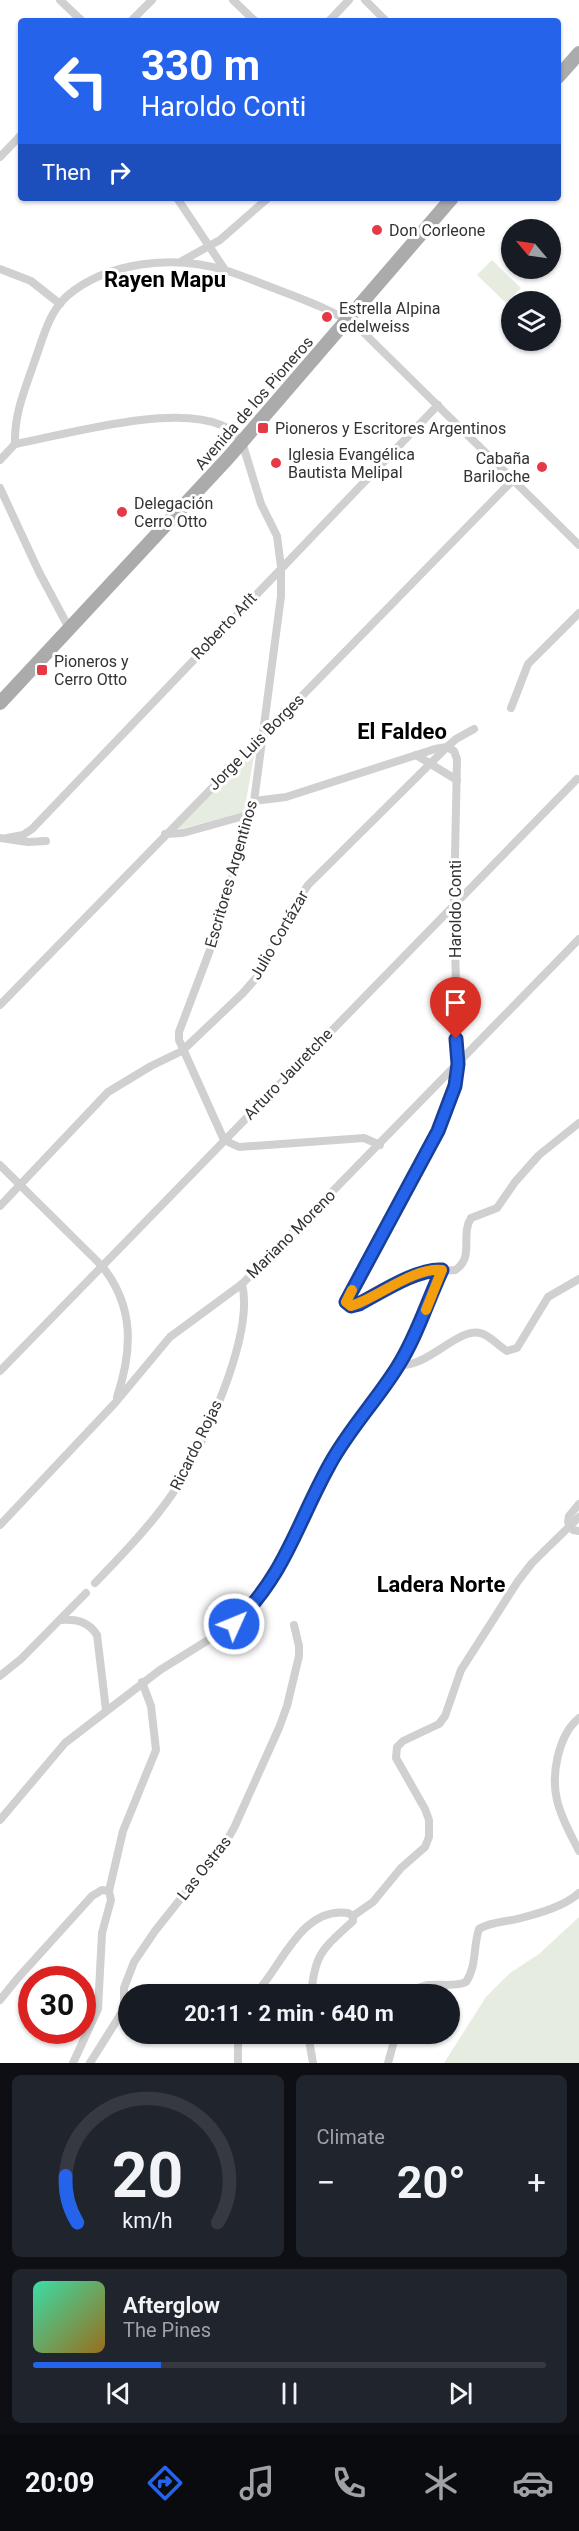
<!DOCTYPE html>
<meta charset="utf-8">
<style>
body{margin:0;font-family:Roboto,sans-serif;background:#20242c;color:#f1f3f6;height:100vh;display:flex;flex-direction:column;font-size:22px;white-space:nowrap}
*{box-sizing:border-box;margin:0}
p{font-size:20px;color:#9ea1a6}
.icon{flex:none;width:33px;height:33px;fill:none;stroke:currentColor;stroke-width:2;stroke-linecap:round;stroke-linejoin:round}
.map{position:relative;height:2063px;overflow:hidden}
.sheet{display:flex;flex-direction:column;gap:12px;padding:12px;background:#0d0f14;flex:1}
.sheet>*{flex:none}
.hud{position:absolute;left:18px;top:18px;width:543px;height:183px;border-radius:6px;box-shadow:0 2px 4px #0004;background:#2563eb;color:#fff;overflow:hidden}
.needle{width:39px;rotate:299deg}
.tools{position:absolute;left:501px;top:219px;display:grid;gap:12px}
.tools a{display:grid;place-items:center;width:60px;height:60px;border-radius:50%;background:#171b24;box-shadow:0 2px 4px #0004;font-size:30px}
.speed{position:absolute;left:18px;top:1966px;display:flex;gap:12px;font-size:30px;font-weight:700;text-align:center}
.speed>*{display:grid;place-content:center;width:78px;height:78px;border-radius:50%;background:#171b24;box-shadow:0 2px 4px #0004;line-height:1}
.speed .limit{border:9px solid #d22;background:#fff;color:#111}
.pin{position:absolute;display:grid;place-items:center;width:51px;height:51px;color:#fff;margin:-62px -26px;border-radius:50% 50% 50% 0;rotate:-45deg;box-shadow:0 0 6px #0007}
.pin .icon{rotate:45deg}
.me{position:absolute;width:66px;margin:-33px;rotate:46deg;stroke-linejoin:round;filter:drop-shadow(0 0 4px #0008)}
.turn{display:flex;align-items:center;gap:21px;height:126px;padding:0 24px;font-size:27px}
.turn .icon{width:78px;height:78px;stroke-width:2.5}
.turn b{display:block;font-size:42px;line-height:51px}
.then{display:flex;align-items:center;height:57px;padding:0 24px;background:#0003;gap:12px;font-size:22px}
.big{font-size:45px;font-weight:700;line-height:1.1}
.sheet .card{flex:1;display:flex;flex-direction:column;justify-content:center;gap:9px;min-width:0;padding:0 21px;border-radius:9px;background:#20242c}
.sheet .dial{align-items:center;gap:0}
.dial svg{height:156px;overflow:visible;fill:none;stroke:#363941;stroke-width:7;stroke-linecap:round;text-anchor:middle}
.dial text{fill:#f1f3f6;stroke:none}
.song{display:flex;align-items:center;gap:18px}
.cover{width:72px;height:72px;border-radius:9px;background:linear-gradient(135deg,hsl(160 70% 55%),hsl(40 70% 35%))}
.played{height:6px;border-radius:3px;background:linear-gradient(90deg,#2563eb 25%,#363941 25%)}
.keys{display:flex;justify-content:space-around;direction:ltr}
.heat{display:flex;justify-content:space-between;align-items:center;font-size:33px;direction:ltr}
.sheet .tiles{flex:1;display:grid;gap:12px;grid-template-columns:1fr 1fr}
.card:last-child{grid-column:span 2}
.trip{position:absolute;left:118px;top:1984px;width:342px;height:60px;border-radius:30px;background:#171b24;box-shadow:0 2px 4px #0004;font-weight:700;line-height:60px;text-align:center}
.dock{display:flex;height:96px;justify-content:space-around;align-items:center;background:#090b0e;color:#9ea1a6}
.dock .icon{width:42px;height:42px}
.dock .active{color:#2563eb}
.dock b{font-size:27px;color:#f1f3f6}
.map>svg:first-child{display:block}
.green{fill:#e6ecdf}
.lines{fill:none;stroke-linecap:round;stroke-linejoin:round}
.street{stroke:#d0d0d0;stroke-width:8}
.primary{stroke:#ababab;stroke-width:14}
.route-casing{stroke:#184099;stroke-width:15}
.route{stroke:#2563eb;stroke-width:10}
.slow{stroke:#f59e0b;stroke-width:10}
.poi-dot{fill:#e63946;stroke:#fff;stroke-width:2}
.labels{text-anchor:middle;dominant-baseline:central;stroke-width:6;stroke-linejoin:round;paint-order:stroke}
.poi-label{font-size:16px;fill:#333;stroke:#fff;text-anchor:start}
.street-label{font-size:16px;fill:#333;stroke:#fff}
.district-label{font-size:22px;font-weight:bold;fill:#000;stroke:#fff}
</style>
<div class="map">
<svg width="579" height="2063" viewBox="0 0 579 2063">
<rect width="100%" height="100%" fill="#fff"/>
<g class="green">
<path d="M 492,260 L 521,288 L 506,303 L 477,275 Z"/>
<path d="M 256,745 L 244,812 L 181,829 L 177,827 Z"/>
<path d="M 579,1917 L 579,2063 L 444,2063 L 486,1997 L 510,1973 L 539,1954 Z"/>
</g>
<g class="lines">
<g class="street">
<path d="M 60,0 L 82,21"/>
<path d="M 233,0 L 255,21"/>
<path d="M 365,0 L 386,21"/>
<path d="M 131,21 L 152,0"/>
<path d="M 329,21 L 349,0"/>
<path d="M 0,157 L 21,135"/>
<path d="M 177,198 L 225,270"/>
<path d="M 182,261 L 220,240 L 268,198"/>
<path d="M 0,269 L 31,281 L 60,304"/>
<path d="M 15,444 C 68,434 172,404 221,425 C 230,428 236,435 242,442 L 261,504 L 277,536 L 281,567 L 281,596 L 253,809 L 210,950 L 179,1032 L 179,1040 L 224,1140 L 239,1147 L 364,1138 L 380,1145"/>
<path d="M 0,460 L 15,444 C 14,414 25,389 35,360 C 43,338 49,312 67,296 C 108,261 175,255 224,270 C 242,275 259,283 276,289 C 305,300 333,310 359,328 L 579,545"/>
<path d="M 0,488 L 39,572 L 70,630"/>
<path d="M 511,708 L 528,664 L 579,613"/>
<path d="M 416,755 L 457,780"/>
<path d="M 254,801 L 286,797 L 435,749 L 447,747 L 454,751 L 457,759 L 454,906 L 458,1064 L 455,1086 L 438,1131 L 347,1302 L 351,1306 L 359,1304 C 380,1293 418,1267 442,1271"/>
<path d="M 165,834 L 183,833 L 251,814"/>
<path d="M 0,838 L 28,842 L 46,841"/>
<path d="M 7,838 L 23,835 L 32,829 L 438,405"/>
<path d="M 0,1005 L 513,480"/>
<path d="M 0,1165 L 102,1266 C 134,1306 133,1349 117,1397"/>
<path d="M 0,1206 L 108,1092 L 151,1066 L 182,1051 L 243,993 L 257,977 L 289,913 L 308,885 L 447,747 L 456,739 L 474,729"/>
<path d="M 399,1365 C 427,1368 457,1328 480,1333 C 490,1335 498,1346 507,1351 L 517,1348 L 548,1297 L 579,1279"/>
<path d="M 0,1371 L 577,779"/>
<path d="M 579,1504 L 569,1516 L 568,1522 L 573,1530 L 579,1531"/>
<path d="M 0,1525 L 115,1403 L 170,1337 L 242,1284 L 579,939"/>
<path d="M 95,1583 C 123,1554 151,1525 173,1493 C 202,1449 255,1335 242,1284"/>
<path d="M 60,1620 C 76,1619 88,1621 97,1635 L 106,1710"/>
<path d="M 0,1676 L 21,1659 L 86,1593"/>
<path d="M 579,1718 C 558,1735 551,1775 557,1800 C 561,1818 571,1835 579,1851"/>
<path d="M 0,1820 L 65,1743 L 160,1670 L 234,1624 L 263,1594 L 293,1544 L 330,1464 L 399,1365 L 419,1325 L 442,1271 L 455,1270 C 475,1258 460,1235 471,1218 L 497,1208 L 515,1182 L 539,1155 L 579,1123"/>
<path d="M 109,1891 L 123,1831 L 156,1750 L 151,1706 L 142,1682"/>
<path d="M 353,1916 L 373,1902 L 401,1868 L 425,1847 L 429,1837 L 429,1820 L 425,1809 L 396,1758 L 397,1747 L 403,1741 L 439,1724 L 445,1716 L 461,1670 L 518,1581 L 532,1563 L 579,1517"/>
<path d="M 254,1995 C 281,1969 300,1906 348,1913 L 353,1916 L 353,1921 C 323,1949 315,1952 311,1995"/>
<path d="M 410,1995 C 422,1977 450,1990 466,1982 C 477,1966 473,1946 479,1929 C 492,1921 507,1922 521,1918 C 540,1913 565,1906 579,1893"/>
<path d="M 0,2000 L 17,1979 L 92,1896 L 102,1890 L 109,1891 L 111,1900 L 102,1933 L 98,2009 L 73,2063"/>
<path d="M 238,2034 L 238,2063"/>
<path d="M 308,2034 L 313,2063"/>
<path d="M 90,2063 L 124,2009 L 124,1988 L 134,1962 L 155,1931 L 201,1873 L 218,1855 L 234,1828 L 279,1728 L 287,1706 L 299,1656 L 299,1646 L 294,1625"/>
<path d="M 388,2063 L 396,2034"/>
</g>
<g class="primary">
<path d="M 558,77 L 579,53"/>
<path d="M 0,703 L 228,458 L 452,198"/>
</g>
</g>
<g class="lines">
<defs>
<path id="route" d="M 234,1624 C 285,1576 297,1523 330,1464 C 349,1429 377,1400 398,1366 C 417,1336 427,1302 442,1270 C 418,1268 380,1293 359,1304 L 351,1306 L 346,1302 L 438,1131 L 455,1086 L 458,1064 L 456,1039"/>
</defs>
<use href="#route" class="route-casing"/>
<use href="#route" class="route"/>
<path class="slow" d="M 352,1290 L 346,1302 L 351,1306 C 378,1298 413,1267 442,1270 L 426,1310"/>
</g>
<g class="poi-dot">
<circle cx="377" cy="230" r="6"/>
<circle cx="327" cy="317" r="6"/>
<rect x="257" y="422" width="12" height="12" rx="3"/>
<circle cx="276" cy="463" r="6"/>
<circle cx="542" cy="467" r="6"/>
<circle cx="122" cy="512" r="6"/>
<rect x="36" y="664" width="12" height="12" rx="3"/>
</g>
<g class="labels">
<g class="poi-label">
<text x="389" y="230">Don Corleone</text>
<text x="339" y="308">Estrella Alpina<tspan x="339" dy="18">edelweiss</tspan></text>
<text x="275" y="428">Pioneros y Escritores Argentinos</text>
<text x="288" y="454">Iglesia Evangélica<tspan x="288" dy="18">Bautista Melipal</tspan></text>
<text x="530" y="458" text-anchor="end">Cabaña<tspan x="530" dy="18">Bariloche</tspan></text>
<text x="134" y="503">Delegación<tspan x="134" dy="18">Cerro Otto</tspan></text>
<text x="54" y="661">Pioneros y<tspan x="54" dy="18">Cerro Otto</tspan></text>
</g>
<g class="street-label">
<text transform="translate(254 403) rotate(-49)">Avenida de los Pioneros</text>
<text transform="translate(224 626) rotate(-46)">Roberto Arlt</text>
<text transform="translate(256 742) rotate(-45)">Jorge Luis Borges</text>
<text transform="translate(231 874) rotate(-74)">Escritores Argentinos</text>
<text transform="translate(455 909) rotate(-90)">Haroldo Conti</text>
<text transform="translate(279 935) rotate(-60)">Julio Cortázar</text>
<text transform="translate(288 1074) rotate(-46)">Arturo Jauretche</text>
<text transform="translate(291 1234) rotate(-45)">Mariano Moreno</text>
<text transform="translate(196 1445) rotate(-64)">Ricardo Rojas</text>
<text transform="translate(204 1868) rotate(-52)">Las Ostras</text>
</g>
<g class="district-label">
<text x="165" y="279">Rayen Mapu</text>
<text x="402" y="731">El Faldeo</text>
<text x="441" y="1584">Ladera Norte</text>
</g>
</g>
</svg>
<div class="tools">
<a><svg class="needle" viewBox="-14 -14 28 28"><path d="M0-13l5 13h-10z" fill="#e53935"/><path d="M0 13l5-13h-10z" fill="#9ea1a6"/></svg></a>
<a><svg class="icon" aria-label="layers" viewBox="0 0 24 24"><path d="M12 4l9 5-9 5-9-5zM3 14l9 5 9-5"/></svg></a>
</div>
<div class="speed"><div class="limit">30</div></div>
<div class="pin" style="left:456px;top:1039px;background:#d93025"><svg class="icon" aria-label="arrive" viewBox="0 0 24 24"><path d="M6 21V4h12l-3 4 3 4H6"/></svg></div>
<svg class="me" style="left:234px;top:1624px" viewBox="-20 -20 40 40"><circle r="17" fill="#2563eb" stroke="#fff" stroke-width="3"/><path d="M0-11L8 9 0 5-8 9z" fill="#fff"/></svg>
<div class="trip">20:11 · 2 min · 640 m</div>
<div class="hud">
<div class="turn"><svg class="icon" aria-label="left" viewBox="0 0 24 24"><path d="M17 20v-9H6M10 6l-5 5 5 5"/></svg><div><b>330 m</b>Haroldo Conti</div></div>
<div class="then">Then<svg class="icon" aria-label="right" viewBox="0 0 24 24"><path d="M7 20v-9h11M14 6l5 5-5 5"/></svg></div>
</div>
</div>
<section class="sheet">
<div class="tiles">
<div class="card dial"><svg viewBox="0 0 100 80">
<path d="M14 69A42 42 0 1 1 86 69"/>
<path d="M14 69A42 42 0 0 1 8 45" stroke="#2563eb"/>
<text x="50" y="56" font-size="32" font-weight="700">20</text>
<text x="50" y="72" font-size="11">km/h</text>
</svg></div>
<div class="card"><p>Climate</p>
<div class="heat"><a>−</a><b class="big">20°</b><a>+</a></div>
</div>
<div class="card">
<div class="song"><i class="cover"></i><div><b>Afterglow</b><p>The Pines</p></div></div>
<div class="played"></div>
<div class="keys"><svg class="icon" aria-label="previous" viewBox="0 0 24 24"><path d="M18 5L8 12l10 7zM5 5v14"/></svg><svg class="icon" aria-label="pause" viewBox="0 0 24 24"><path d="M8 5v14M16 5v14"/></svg><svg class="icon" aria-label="next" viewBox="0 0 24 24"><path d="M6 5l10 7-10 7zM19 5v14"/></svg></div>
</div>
</div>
</section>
<nav class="dock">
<b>20:09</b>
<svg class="icon active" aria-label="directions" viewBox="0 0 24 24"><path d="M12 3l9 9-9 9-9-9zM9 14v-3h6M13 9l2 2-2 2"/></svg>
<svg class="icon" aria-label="music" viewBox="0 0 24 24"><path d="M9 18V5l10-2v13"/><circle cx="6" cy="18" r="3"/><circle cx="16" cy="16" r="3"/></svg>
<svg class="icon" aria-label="phone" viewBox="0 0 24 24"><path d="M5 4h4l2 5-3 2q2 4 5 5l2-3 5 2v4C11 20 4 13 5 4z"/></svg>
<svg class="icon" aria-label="climate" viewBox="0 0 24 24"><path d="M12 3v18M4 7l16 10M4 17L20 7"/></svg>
<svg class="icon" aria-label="car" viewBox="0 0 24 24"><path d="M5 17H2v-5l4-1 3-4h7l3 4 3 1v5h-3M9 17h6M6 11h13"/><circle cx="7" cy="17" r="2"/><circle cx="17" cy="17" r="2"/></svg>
</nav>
